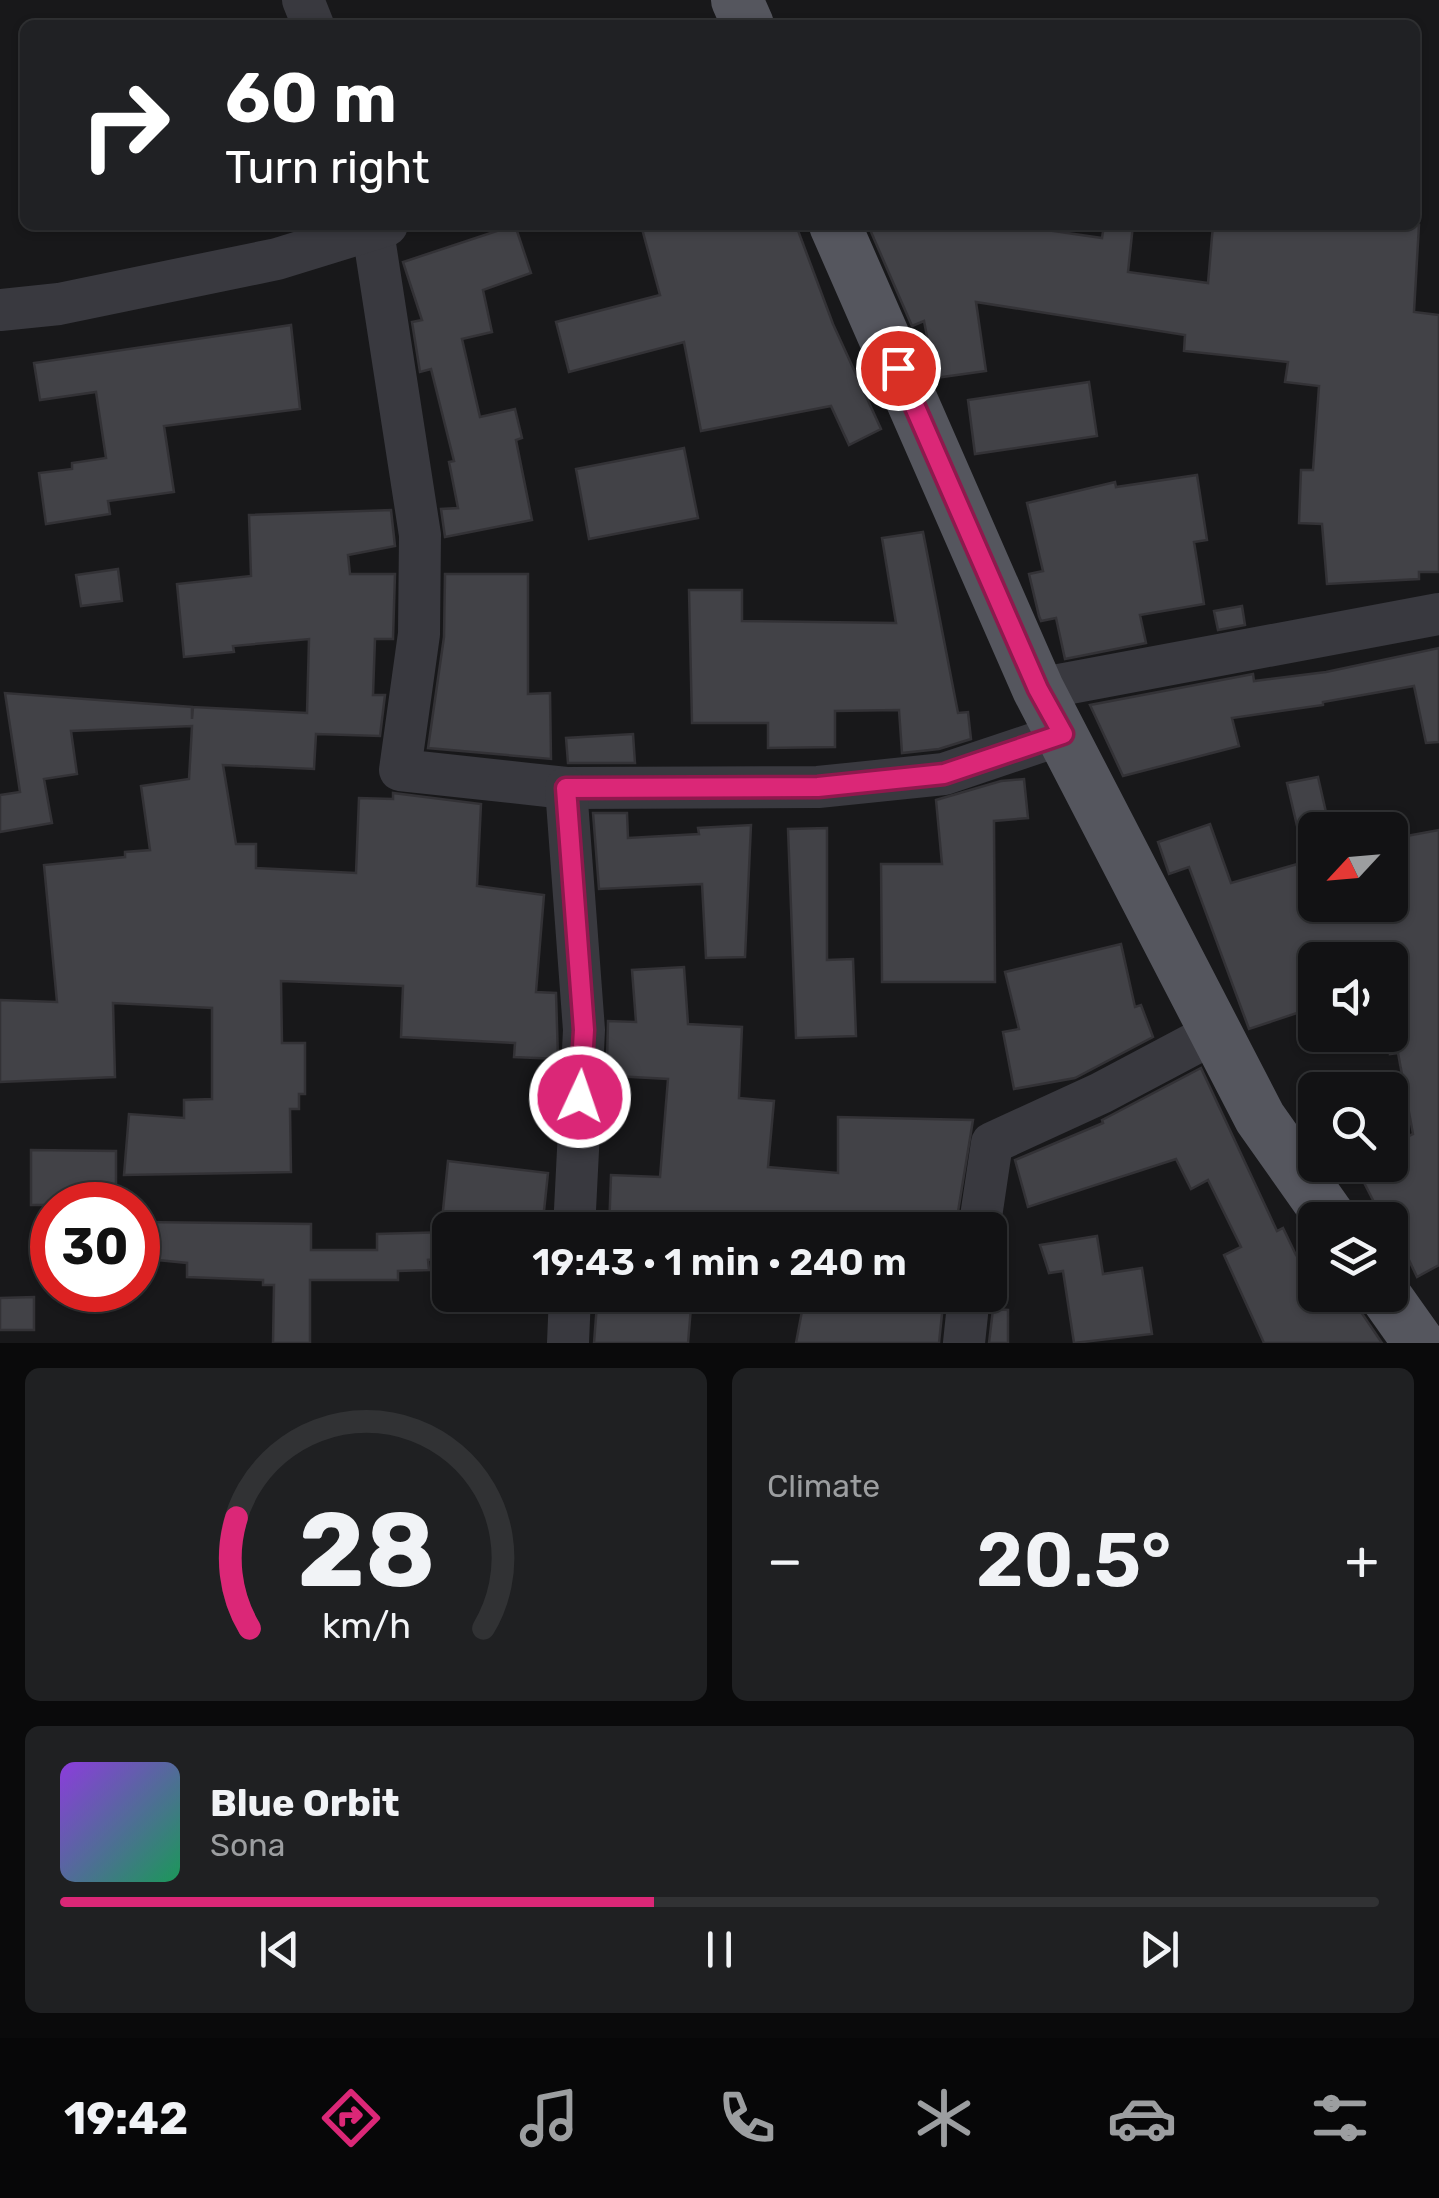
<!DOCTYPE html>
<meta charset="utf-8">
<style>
body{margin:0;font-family:Rubik,sans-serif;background:#1f2022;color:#f1f3f6;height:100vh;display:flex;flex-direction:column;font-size:38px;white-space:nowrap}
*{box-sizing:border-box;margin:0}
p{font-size:32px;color:#9c9ea0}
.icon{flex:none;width:55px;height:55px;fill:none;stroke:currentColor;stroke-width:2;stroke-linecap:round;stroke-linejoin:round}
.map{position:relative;height:1343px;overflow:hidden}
.panel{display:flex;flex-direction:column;gap:25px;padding:25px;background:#0a0a0b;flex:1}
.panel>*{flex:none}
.guide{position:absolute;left:20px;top:20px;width:1400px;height:210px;border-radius:15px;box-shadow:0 2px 8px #0004,0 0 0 2px #313234;background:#202124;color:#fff;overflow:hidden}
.needle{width:65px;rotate:244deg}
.buttons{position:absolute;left:1298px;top:812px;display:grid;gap:20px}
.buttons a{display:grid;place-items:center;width:110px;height:110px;border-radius:15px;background:#121214;box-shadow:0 2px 8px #0004,0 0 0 2px #313234;font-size:50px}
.speed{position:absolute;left:30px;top:1182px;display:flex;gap:20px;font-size:50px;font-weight:700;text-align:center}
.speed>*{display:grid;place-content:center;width:130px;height:130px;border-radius:50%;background:#121214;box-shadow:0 2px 8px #0004,0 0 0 2px #313234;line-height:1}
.speed .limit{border:15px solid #d22;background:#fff;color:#111}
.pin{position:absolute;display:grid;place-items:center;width:85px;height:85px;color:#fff;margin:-42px;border:5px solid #fff;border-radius:50%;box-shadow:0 2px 10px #0007}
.me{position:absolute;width:110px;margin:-55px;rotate:3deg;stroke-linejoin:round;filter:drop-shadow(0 0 8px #0008)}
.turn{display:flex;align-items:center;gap:35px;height:210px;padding:0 40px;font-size:45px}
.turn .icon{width:130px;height:130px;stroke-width:2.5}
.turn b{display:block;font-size:70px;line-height:85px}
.big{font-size:75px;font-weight:600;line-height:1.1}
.panel .widget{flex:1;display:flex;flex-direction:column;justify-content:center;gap:15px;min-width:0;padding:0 35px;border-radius:15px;background:#1f2022}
.panel .dial{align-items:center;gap:0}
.dial svg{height:260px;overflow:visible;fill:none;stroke:#313234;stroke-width:7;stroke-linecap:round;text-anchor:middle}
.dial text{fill:#f1f3f6;stroke:none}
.song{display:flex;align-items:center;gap:30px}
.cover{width:120px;height:120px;border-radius:15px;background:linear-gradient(135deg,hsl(270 70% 55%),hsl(150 70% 35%))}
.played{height:10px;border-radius:5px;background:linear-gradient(90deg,#db2777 45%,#313234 45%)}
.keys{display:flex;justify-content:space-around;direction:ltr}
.heat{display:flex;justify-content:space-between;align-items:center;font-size:55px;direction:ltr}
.panel .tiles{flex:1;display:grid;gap:25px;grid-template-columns:1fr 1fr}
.widget:last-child{grid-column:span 2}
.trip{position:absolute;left:432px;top:1212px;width:575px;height:100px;border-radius:15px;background:#121214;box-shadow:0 2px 8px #0004,0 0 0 2px #313234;font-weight:600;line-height:100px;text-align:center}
.dock{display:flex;height:160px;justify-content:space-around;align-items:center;background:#070708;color:#9c9ea0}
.dock .icon{width:70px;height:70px}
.dock .selected{color:#db2777}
.dock b{font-size:45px;color:#f1f3f6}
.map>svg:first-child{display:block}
.building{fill:#424247;stroke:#333236;stroke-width:2.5}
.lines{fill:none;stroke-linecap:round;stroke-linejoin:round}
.minor{stroke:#39393f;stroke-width:42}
.major{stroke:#55565e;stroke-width:52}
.route-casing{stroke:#8e194d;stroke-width:25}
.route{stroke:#db2777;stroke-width:18}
</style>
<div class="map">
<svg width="1439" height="1343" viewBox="0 0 1439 1343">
<rect width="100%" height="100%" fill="#18181a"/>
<g class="building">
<path d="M 515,225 L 531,273 L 483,290 L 492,332 L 462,339 L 480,417 L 515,409 L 522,438 L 516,440 L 532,520 L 445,537 L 441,509 L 458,508 L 449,462 L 454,461 L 431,369 L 420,372 L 412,322 L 422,320 L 403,262 Z"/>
<path d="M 641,225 L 796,225 L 833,324 L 881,429 L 849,445 L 831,406 L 701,431 L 684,342 L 569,372 L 556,322 L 660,295 Z"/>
<path d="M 868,225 L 1013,225 L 1102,238 L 1104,225 L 1133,225 L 1128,272 L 1208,283 L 1213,225 L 1419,225 L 1414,312 L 1439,315 L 1439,572 L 1419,572 L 1419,579 L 1327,584 L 1322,524 L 1299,523 L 1301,470 L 1313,470 L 1319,386 L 1285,382 L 1288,362 L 1184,351 L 1185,335 L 976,302 L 986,371 L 935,378 L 924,321 L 912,326 Z"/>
<path d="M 291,325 L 300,409 L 164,426 L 174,492 L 108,501 L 110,514 L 46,524 L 39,473 L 72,469 L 72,463 L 106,458 L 96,392 L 40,400 L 34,363 Z"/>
<path d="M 1089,382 L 1097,436 L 975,454 L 968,400 Z"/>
<path d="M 684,448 L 698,518 L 589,539 L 576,469 Z"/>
<path d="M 1197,475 L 1207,540 L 1194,542 L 1204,604 L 1140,615 L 1146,643 L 1065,659 L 1056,618 L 1041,621 L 1039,616 L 1029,574 L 1043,571 L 1027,503 L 1115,482 L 1116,487 Z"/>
<path d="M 391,510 L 395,546 L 348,555 L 350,574 L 395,574 L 393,639 L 375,639 L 373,695 L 385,695 L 380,736 L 316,734 L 314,769 L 223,765 L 236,844 L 256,844 L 256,868 L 356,873 L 359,798 L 393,799 L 393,793 L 481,804 L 477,886 L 544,895 L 536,992 L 556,993 L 558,1059 L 514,1057 L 515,1043 L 401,1037 L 403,986 L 281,981 L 282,1043 L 305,1043 L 305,1094 L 299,1094 L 299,1109 L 290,1109 L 291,1172 L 124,1175 L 129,1114 L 184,1118 L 184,1100 L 212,1099 L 212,1008 L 113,1003 L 115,1077 L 0,1082 L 0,1000 L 57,1002 L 44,865 L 125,857 L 125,852 L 150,850 L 141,786 L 189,779 L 192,726 L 71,731 L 77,774 L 44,779 L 52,823 L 0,832 L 0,795 L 20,792 L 5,693 L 192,707 L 192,719 L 193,707 L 307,713 L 309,639 L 233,646 L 234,652 L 184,657 L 177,584 L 251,576 L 249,515 Z"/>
<path d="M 923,532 L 958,713 L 968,712 L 971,739 L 939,749 L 902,753 L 899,710 L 835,711 L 835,747 L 768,748 L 768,723 L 692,723 L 689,590 L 742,590 L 742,621 L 896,623 L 882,538 Z"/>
<path d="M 118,569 L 122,601 L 81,606 L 76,575 Z"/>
<path d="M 445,574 L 528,574 L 528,694 L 550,693 L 551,759 L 428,748 L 444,637 Z"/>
<path d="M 1242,606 L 1245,625 L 1218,630 L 1214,611 Z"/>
<path d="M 1439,648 L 1439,742 L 1426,743 L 1414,686 L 1323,702 L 1323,705 L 1232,718 L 1239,746 L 1123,776 L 1090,705 L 1253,674 L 1254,681 L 1326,672 Z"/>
<path d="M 633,734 L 635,763 L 568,763 L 566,738 Z"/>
<path d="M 1318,777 L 1330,830 L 1298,830 L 1287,783 Z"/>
<path d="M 1024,779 L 1028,818 L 994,821 L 995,982 L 882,982 L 881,864 L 942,864 L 936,800 L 1001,781 Z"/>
<path d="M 593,813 L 627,813 L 628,838 L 699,834 L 698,828 L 751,825 L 745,957 L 706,958 L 702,884 L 599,889 Z"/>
<path d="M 1210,824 L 1231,883 L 1315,859 L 1315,905 L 1390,905 L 1390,839 L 1439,830 L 1439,1265 L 1417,1277 L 1390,1220 L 1380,1206 L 1377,1208 L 1355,1165 L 1390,1165 L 1390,1145 L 1413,1134 L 1398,1053 L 1390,1054 L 1390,960 L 1315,960 L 1315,1007 L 1249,1029 L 1189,867 L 1169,874 L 1158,842 Z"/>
<path d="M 827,828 L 827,960 L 853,959 L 856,1036 L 796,1038 L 788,829 Z"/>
<path d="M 1121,944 L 1135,1007 L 1141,1005 L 1153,1037 L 1075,1078 L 1014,1089 L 1003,1032 L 1019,1029 L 1005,972 Z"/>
<path d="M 684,967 L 688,1024 L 742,1027 L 739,1098 L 774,1101 L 768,1167 L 838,1173 L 838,1117 L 973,1120 L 955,1230 L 609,1230 L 611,1175 L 660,1177 L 668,1079 L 614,1076 L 615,1062 L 607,1061 L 608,1021 L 636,1022 L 632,970 Z"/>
<path d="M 1201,1068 L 1277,1231 L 1283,1228 L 1296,1255 L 1315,1247 L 1315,1295 L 1355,1295 L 1361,1312 L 1382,1343 L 1264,1343 L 1224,1255 L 1241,1247 L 1208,1180 L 1191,1189 L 1176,1159 L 1028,1207 L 1015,1160 L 1103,1123 L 1102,1120 Z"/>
<path d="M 31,1150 L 116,1151 L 116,1205 L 31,1205 Z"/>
<path d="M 448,1161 L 548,1173 L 542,1230 L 441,1230 Z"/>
<path d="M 138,1222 L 311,1224 L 311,1250 L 377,1250 L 377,1234 L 450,1232 L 450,1258 L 428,1260 L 429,1270 L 398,1271 L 398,1280 L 310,1280 L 310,1343 L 273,1343 L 274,1285 L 263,1285 L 263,1280 L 187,1277 L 187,1263 L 138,1258 Z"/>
<path d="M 1097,1236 L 1103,1274 L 1142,1268 L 1152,1334 L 1074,1343 L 1063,1271 L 1049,1273 L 1040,1245 Z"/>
<path d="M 602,1295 L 692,1295 L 688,1343 L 594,1343 L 597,1304 L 601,1304 Z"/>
<path d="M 805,1295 L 944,1295 L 939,1343 L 796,1343 Z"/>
<path d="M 34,1297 L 34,1330 L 0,1330 L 0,1298 Z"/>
<path d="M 993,1309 L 1008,1310 L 1008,1343 L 989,1343 Z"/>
</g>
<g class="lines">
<g class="minor">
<path d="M 303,0 L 313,25"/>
<path d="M 372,225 L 420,535 L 419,634 L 400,770 L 566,788 L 818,787 L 944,774 L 1063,734"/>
<path d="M 0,310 L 59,304 L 277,259 L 387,225"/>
<path d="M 1038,689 L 1439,614"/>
<path d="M 566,788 L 584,1030 L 574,1230"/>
<path d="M 979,1230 L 992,1143 L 1101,1093 L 1216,1032"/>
<path d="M 568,1343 L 570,1295"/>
<path d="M 964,1343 L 969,1295"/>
</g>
<g class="major">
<path d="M 737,0 L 748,25"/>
<path d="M 835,225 L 1038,689 L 1260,1118 L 1332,1220"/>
<path d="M 1385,1295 L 1419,1343"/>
</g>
</g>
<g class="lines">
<defs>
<path id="route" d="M 580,1097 L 584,1030 L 566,788 L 818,787 L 944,774 L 1063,734 L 1038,689 L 898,368"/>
</defs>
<use href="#route" class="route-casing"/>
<use href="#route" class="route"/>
</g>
</svg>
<div class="buttons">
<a><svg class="needle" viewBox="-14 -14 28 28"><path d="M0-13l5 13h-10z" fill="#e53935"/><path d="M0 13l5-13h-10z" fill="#9c9ea0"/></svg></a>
<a><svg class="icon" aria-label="sound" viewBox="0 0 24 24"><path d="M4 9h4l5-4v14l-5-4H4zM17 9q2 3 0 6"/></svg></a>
<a><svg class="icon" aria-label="search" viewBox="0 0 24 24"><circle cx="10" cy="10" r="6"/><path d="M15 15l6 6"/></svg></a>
<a><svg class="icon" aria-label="layers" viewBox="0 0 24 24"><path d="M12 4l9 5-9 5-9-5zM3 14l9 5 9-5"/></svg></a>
</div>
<div class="speed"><div class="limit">30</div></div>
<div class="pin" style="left:898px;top:368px;background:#d93025"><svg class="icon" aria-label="arrive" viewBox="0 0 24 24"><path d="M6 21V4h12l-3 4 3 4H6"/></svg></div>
<svg class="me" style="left:580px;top:1097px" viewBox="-20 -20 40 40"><circle r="17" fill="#db2777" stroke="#fff" stroke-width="3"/><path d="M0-11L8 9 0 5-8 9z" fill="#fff"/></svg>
<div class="trip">19:43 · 1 min · 240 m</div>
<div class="guide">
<div class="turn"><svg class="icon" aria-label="right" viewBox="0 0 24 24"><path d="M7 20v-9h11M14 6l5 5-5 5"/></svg><div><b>60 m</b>Turn right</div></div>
</div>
</div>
<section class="panel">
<div class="tiles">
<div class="widget dial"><svg viewBox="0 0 100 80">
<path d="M14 69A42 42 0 1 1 86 69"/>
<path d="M14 69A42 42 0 0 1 10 35" stroke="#db2777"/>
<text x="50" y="56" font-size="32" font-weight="700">28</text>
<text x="50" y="72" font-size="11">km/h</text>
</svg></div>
<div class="widget"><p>Climate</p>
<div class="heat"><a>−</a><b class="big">20.5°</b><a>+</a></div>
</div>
<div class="widget">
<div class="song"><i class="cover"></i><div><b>Blue Orbit</b><p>Sona</p></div></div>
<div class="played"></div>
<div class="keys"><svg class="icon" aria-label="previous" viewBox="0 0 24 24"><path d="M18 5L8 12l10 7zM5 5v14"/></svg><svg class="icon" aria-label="pause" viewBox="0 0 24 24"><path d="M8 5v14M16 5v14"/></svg><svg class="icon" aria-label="next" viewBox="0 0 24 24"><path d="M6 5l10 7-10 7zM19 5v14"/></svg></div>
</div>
</div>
</section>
<nav class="dock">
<b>19:42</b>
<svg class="icon selected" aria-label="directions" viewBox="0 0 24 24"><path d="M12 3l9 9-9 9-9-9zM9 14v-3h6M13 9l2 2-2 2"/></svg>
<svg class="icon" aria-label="music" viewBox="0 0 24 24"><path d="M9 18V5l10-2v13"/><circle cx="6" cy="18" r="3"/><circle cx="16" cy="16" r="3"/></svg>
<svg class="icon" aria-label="phone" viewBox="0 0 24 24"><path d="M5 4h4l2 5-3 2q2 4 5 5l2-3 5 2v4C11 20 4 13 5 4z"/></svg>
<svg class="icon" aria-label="climate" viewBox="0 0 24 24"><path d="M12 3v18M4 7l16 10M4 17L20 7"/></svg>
<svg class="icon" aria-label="car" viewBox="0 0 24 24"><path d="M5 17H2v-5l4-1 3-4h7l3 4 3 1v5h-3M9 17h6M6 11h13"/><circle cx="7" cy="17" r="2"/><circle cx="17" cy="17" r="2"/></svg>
<svg class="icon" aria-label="filters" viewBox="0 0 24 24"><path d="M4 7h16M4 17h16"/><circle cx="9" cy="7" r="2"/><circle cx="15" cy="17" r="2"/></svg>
</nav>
